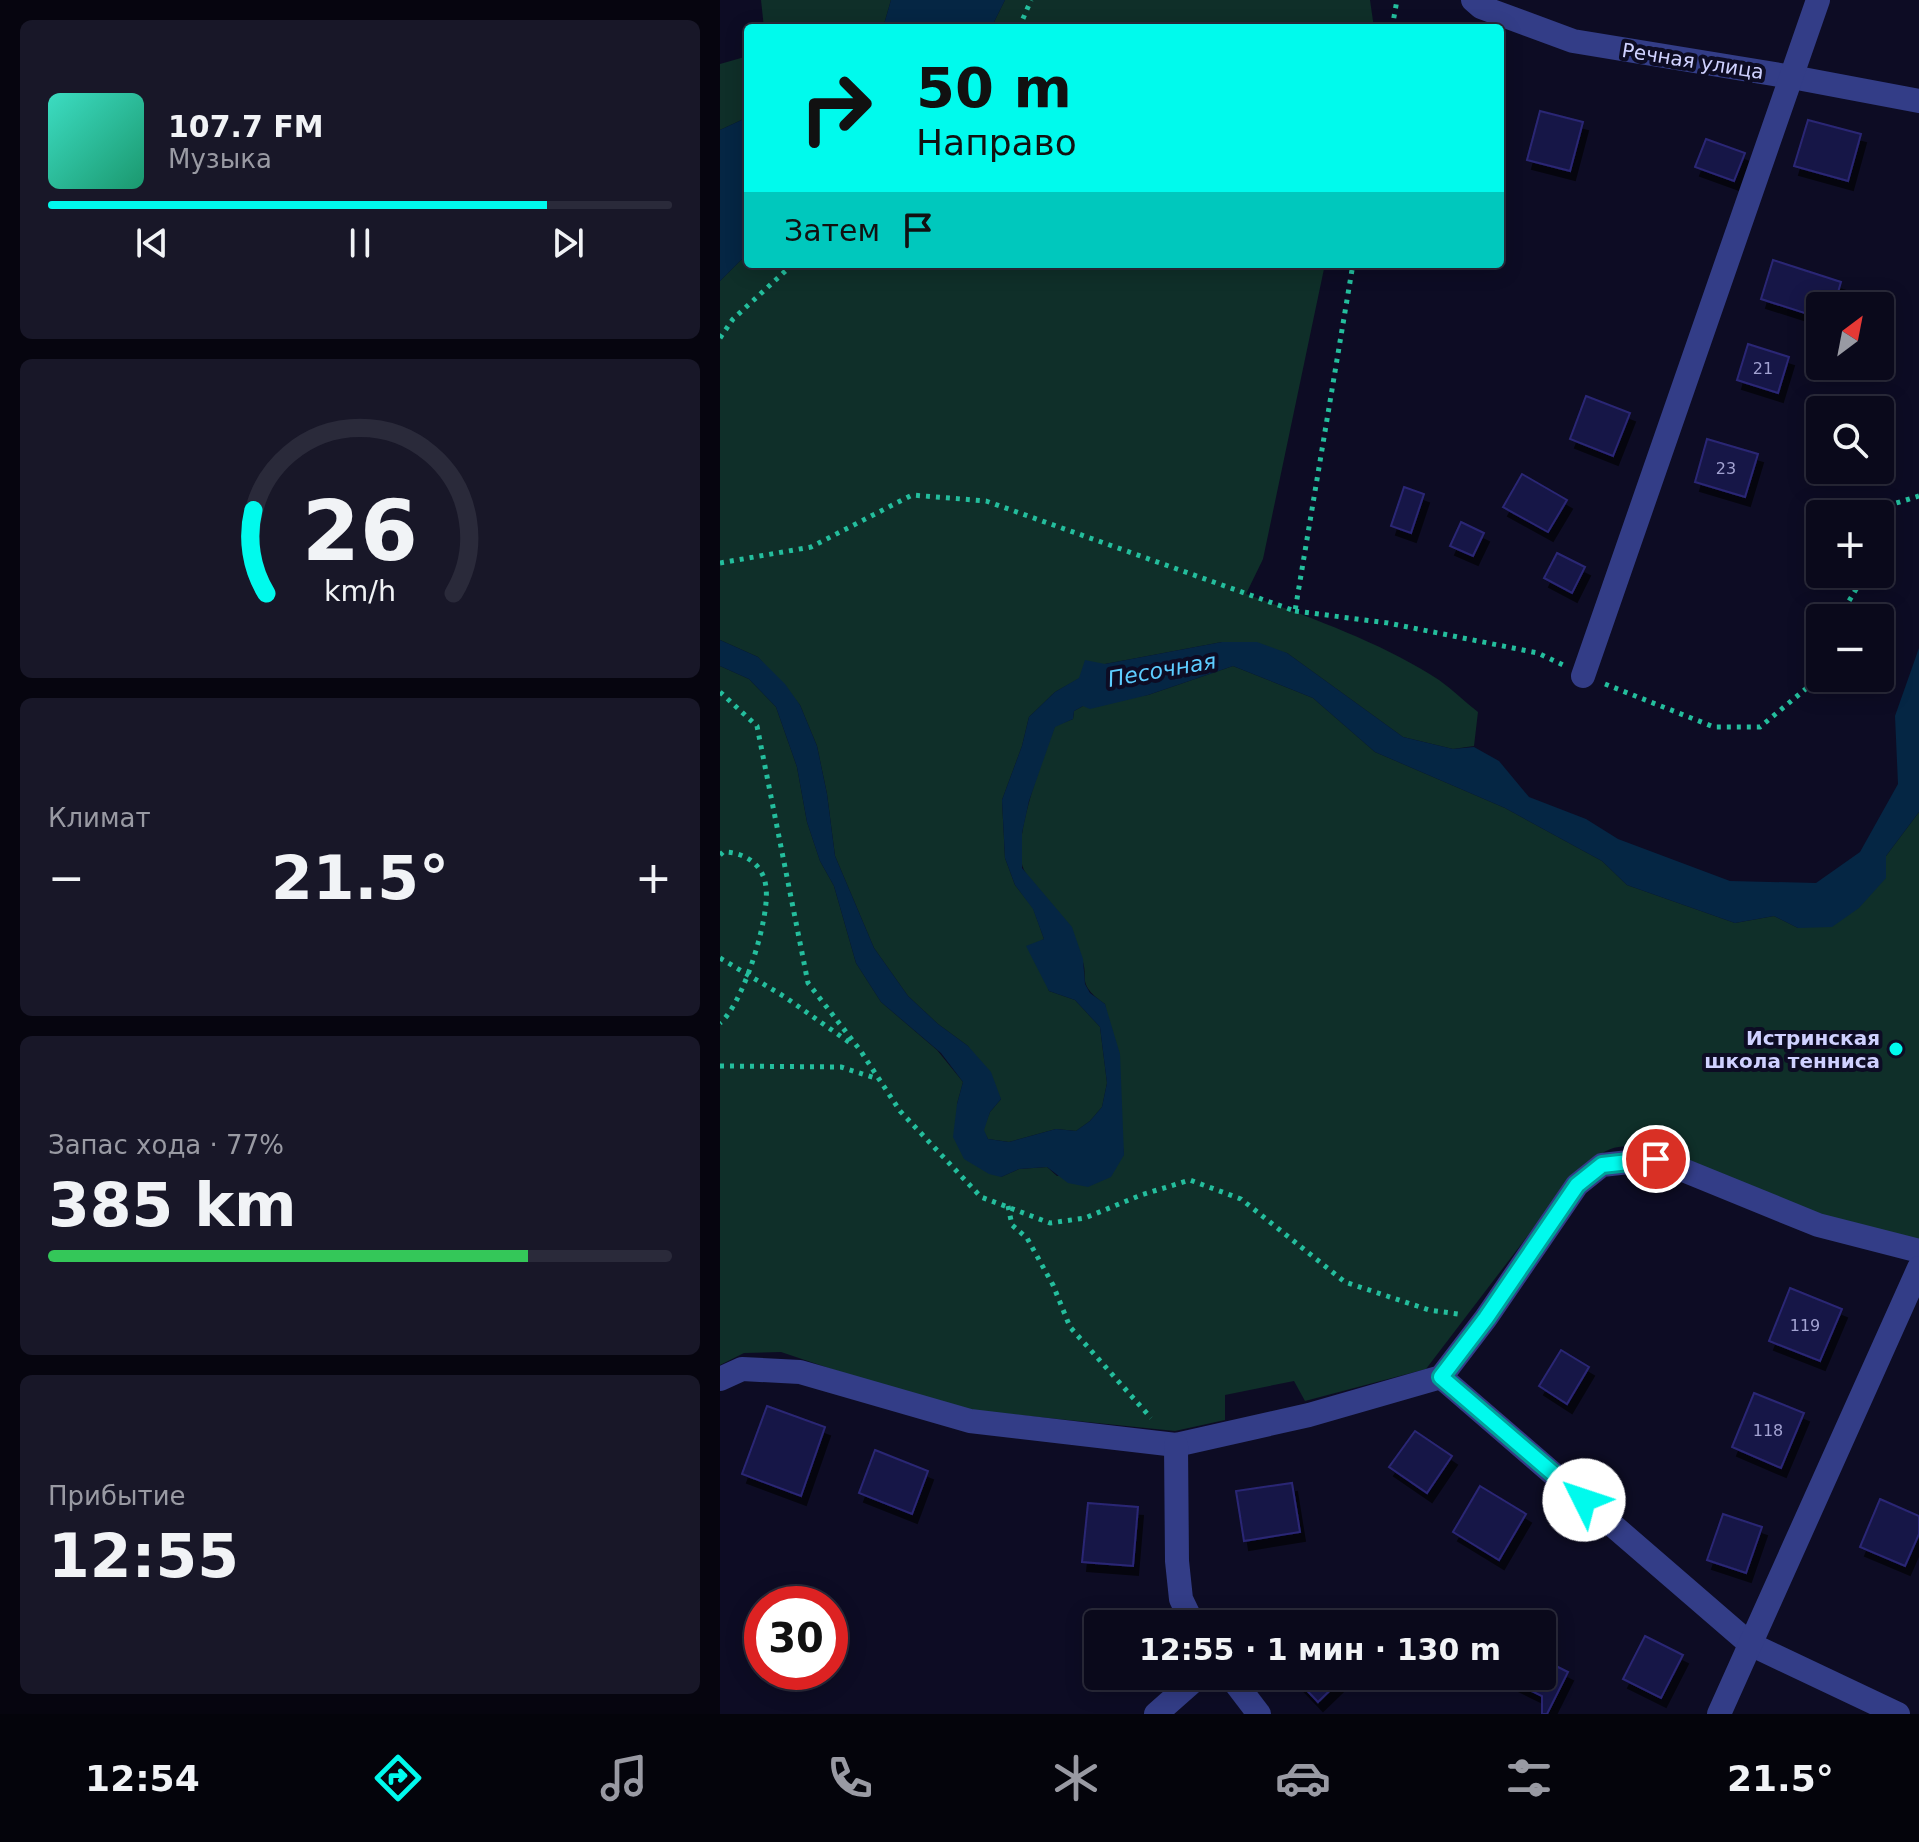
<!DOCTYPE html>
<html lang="ru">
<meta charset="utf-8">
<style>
body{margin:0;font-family:"DejaVu Sans",sans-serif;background:#181728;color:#f1f3f6;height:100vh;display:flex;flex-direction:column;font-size:30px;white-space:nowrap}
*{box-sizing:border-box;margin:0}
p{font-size:26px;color:#999aa3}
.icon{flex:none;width:44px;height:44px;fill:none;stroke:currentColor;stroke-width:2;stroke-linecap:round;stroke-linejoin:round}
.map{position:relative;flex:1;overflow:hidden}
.panel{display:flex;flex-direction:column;gap:20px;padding:20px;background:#06050f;width:720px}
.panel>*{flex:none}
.banner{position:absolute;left:24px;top:24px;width:760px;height:244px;border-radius:8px;box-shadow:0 4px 20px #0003,0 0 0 2px #2a2a3a;background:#00faed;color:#111;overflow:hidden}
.needle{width:52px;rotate:32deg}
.tools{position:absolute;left:1086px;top:292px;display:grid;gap:16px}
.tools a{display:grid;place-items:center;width:88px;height:88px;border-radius:8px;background:#0a091b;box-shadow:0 4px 20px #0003,0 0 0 2px #2a2a3a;font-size:40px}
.speed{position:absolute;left:24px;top:1586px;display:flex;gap:16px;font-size:40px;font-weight:700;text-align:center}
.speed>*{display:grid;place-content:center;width:104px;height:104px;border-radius:50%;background:#0a091b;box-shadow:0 4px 20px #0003,0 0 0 2px #2a2a3a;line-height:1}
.speed .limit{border:12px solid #d22;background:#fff;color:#111}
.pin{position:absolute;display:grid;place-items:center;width:68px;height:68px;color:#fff;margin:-34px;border:4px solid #fff;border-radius:50%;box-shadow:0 2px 8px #0007}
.me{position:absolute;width:88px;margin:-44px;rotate:311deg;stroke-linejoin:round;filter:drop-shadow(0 0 6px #0008)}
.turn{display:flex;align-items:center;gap:28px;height:168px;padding:0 40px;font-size:36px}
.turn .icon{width:104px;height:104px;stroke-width:2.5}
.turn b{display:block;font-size:56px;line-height:68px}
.then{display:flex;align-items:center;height:76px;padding:0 40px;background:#0003;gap:16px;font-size:30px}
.big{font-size:60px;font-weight:700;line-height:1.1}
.panel .widget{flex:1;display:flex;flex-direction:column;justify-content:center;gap:12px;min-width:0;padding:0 28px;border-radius:12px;background:#181728}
.panel .dial{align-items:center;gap:0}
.dial svg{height:208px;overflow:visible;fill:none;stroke:#2a2a3a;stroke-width:7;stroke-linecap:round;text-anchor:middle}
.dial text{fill:#f1f3f6;stroke:none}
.song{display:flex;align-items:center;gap:24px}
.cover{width:96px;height:96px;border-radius:12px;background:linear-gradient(135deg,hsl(170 70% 55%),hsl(160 70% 35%))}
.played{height:8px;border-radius:4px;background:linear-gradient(90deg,#00faed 80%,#2a2a3a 80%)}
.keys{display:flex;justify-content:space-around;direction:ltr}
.heat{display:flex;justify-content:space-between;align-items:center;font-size:44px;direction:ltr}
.charge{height:12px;border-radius:6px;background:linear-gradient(90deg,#34c759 77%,#2a2a3a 0)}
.trip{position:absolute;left:364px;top:1610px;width:472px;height:80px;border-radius:8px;background:#0a091b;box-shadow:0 4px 20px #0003,0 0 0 2px #2a2a3a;font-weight:700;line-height:80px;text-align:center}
.tabs{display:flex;height:128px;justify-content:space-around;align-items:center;background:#04040b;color:#999aa3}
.tabs .icon{width:56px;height:56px}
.tabs .active{color:#00faed}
.tabs b{font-size:36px;color:#f1f3f6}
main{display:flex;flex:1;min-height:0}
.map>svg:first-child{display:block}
.green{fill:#0f2f29}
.water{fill:#052644}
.building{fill:#191747;stroke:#2a2775;stroke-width:2;filter:url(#shadow)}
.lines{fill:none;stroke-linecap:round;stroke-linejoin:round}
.path{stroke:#24be9d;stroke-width:5;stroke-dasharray:4 6;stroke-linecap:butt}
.minor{stroke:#333d87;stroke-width:24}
.route-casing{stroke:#00a29a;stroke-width:20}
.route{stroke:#00faed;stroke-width:14}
.poi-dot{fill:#00faed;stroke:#0d0c24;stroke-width:3}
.labels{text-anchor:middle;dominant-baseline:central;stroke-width:8;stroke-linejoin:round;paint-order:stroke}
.number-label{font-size:16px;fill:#a2a2d1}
.street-label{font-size:20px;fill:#cfd1ff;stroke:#0d0c24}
.poi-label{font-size:20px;font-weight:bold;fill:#cfd1ff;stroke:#0d0c24;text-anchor:end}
.water-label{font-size:22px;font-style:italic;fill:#5dcdff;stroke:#0d0c24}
</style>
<main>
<section class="panel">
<div class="widget">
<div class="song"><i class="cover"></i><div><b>107.7 FM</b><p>Музыка</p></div></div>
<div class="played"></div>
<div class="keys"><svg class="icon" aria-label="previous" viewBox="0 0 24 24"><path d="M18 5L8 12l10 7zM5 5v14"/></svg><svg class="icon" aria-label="pause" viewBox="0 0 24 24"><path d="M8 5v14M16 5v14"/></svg><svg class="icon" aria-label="next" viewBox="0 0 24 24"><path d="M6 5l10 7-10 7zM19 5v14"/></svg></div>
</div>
<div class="widget dial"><svg viewBox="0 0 100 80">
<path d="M14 69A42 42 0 1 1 86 69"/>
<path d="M14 69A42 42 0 0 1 9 37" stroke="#00faed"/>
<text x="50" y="56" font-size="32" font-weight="700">26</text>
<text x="50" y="72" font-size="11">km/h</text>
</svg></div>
<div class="widget"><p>Климат</p>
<div class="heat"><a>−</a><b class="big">21.5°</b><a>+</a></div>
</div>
<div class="widget"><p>Запас хода · 77%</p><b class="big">385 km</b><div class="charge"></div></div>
<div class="widget"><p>Прибытие</p><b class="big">12:55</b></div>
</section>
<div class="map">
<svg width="1199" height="1714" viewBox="0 0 1199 1714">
<defs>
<filter id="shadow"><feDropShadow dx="5" dy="9" stdDeviation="0" flood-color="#0009"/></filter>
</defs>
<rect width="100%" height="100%" fill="#0d0c24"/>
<g class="green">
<path d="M 41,0 L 171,0 L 163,28 L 44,28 Z"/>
<path d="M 285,0 L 650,0 L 654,28 L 271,28 Z"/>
<path d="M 28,56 L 28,117 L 0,130 L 0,64 Z"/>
<path d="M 28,253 L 28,264 L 605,264 L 543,559 L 526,594 C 589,617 663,643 719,680 C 733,690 745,702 758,712 L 754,746 L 733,749 L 683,737 L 567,653 L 502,642 L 385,664 L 335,692 L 309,717 L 302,746 L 282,800 L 285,858 L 295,885 L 313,908 L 324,939 L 313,945 L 329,991 L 355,1000 L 380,1027 L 387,1083 L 382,1107 L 370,1121 L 356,1131 L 336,1129 L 289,1142 L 268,1139 L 263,1130 L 270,1112 L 281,1099 L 248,1046 L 218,1024 L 188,996 L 154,948 L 115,856 L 107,794 L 97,746 L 80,705 L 38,657 L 0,640 L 0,281 Z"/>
<path d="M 0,666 L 29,679 L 56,707 L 77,767 L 87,822 L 100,861 L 114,886 L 136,963 L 161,1002 L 217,1050 L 243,1082 L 237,1104 L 281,1177 L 299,1169 L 327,1167 L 337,1176 L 404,1155 L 385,1004 C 351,980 374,977 358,952 C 347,933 335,913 323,894 C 317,886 308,878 304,870 C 290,841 324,756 335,726 L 353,719 L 354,711 L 363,706 L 428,695 L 513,666 L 593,698 L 655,752 L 785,808 L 882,861 L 907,885 L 1015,923 L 1054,916 L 1078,928 L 1166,856 L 1199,812 L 1199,1243 L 1177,1247 L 943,1152 C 896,1141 890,1144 854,1175 L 706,1369 L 585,1401 L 574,1381 L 505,1395 L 505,1420 L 455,1431 L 248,1410 L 177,1391 L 61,1352 L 24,1353 L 0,1365 Z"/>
</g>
<g class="water">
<path d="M 171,0 L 285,0 L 271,28 L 163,28 Z"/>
<path d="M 28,117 L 28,253 L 0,281 L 0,130 Z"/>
<path d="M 0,640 L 38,657 L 65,684 L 80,705 L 97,746 L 107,794 L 115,856 L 154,948 L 188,996 L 218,1024 L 248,1046 L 271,1072 L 281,1099 L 270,1112 L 264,1130 L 268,1139 L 289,1142 L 336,1129 L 356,1131 L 370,1121 L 382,1107 L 387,1083 L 380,1027 L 355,1000 L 329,991 L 306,946 L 324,939 L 313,909 L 295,885 L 285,858 L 282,800 L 302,746 L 309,717 L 335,692 L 359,678 L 365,660 L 385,664 L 502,642 L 537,642 L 567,653 L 683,737 L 733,749 L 754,747 L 779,761 L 809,797 L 866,819 L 898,839 L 1010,881 L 1096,883 L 1140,852 L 1178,784 L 1175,716 L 1199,648 L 1199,812 L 1166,856 L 1166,878 L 1139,908 L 1112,927 L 1078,928 L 1054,916 L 1015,923 L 907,885 L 882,861 L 785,808 L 655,752 L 593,698 L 513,666 L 428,695 L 370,709 L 363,706 L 354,711 L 353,719 L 335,727 L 309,801 L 302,833 L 302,868 L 352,927 L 363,959 L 365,984 L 370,993 L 385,1004 L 400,1054 L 404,1155 L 391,1177 L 368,1187 L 348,1183 L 327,1167 L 299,1169 L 281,1177 L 269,1174 L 244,1159 L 233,1137 L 237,1104 L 243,1082 L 221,1053 L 161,1002 L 136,963 L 114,886 L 100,861 L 87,822 L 77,767 L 56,707 L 29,679 L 0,666 Z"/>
</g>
<g class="building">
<path d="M 820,111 L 863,122 L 850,171 L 807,160 Z"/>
<path d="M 1088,120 L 1141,134 L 1128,181 L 1074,166 Z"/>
<path d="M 986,139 L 1025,153 L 1014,181 L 975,167 Z"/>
<path d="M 1053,260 L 1121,282 L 1114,306 L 1100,306 L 1100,318 L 1041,299 Z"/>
<path d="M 1028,344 L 1069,357 L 1058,393 L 1017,380 Z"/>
<path d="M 866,396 L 910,413 L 893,456 L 850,439 Z"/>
<path d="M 987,439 L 1038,454 L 1025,497 L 975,482 Z"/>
<path d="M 802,474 L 847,500 L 828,532 L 783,507 Z"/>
<path d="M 684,487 L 704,494 L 691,533 L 671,526 Z"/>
<path d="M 741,522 L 764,533 L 753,556 L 730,546 Z"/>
<path d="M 837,553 L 865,567 L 852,593 L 824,578 Z"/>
<path d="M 1070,1288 L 1122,1309 L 1100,1361 L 1049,1341 Z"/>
<path d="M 841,1350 L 869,1367 L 847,1404 L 819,1386 Z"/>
<path d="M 1034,1393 L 1084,1413 L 1061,1468 L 1012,1447 Z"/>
<path d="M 47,1406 L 105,1427 L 81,1496 L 22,1474 Z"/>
<path d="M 695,1431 L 732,1456 L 707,1493 L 669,1467 Z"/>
<path d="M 155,1450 L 208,1471 L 192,1514 L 139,1493 Z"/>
<path d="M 572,1483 L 580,1532 L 524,1541 L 516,1491 Z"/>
<path d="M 760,1486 L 806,1514 L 779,1560 L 733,1532 Z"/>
<path d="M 1160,1499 L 1199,1516 L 1199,1534 L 1185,1566 L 1140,1547 Z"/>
<path d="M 368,1503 L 418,1507 L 413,1566 L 362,1562 Z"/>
<path d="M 1003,1514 L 1042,1527 L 1026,1573 L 987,1560 Z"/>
<path d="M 925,1636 L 963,1655 L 941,1698 L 903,1679 Z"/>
<path d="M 822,1659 L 848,1672 L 827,1714 L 822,1714 L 822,1696 L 781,1676 L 822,1676 Z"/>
<path d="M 573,1676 L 625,1676 L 598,1702 Z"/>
</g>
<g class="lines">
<g class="path">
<path d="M 299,28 L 311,0"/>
<path d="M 672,28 L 677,0"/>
<path d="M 0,338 L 13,319 L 73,264"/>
<path d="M 1160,514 L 1173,504 L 1199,496"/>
<path d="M 0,563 L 91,547 L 192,495 L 266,501 L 575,611 L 633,264"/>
<path d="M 575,611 L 668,623 L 818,653 L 843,665"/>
<path d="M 1119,618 L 1145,574"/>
<path d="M 885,684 L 994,727 L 1040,727 L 1100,677"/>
<path d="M 0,692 L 37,726 L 88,983 L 140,1050 L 180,1111 L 261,1197 L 330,1223 L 365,1218 L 421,1195 L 470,1180 L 521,1199 L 625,1282 L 709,1310 L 738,1314"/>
<path d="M 0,855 L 3,852 C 24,852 44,864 46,888 C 50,917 23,1005 0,1023"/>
<path d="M 0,958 L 65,997 L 133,1045"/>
<path d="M 0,1066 L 121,1067 L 158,1079"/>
<path d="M 288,1206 L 292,1225 L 307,1238 L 333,1285 L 350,1327 L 431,1418"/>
</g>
<g class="minor">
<path d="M 753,0 L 761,7 L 853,41 L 1072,77 L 1199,101"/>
<path d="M 863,676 L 1098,0"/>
<path d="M 721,1377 L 1030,1644 L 1178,1714"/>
<path d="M 0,1379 L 22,1369 L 80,1372 L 250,1421 L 456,1445 L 589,1415 L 721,1377 L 766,1318 L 857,1185 L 882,1165 L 936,1159 L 1098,1225 L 1199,1251"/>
<path d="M 456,1445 L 457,1561 L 461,1599 L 473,1624"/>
<path d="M 510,1676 L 539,1714"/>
<path d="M 436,1714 L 479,1676"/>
<path d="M 999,1714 L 1199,1268"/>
</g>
</g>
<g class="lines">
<defs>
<path id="route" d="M 864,1500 L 721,1377 L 766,1318 L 857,1185 L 882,1165 L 936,1159"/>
</defs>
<use href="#route" class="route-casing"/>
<use href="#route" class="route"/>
</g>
<circle class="poi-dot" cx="1176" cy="1049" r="8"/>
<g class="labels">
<g class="number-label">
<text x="1043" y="368">21</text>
<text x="1006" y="468">23</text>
<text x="1085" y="1325">119</text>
<text x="1048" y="1430">118</text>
</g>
<g class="street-label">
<text transform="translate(973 61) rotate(9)">Речная улица</text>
</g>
<g class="poi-label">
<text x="1160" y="1038">Истринская<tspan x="1160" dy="23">школа тенниса</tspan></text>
</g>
<g class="water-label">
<text transform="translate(442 670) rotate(-10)">Песочная</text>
</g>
</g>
</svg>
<div class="tools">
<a><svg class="needle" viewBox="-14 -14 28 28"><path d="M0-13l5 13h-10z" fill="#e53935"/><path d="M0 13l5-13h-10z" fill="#999aa3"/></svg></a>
<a><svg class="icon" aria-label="search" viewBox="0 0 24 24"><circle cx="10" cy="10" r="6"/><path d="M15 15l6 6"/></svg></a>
<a>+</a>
<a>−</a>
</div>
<div class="speed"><div class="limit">30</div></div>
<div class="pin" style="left:936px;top:1159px;background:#d93025"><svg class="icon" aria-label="arrive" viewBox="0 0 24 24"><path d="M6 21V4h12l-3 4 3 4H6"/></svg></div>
<svg class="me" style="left:864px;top:1500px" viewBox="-20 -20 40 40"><circle r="19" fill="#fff"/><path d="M0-13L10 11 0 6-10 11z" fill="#00faed"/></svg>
<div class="trip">12:55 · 1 мин · 130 m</div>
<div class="banner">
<div class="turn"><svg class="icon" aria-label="right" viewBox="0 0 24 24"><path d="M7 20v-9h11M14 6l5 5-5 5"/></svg><div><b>50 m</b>Направо</div></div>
<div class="then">Затем<svg class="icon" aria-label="arrive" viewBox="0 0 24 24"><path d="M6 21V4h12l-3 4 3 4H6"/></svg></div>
</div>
</div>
</main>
<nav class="tabs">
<b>12:54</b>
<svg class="icon active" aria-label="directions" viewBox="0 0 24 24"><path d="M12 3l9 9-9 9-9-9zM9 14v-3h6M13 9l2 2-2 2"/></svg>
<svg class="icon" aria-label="music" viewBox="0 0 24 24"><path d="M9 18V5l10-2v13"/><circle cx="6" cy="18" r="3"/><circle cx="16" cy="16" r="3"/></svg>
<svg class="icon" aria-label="phone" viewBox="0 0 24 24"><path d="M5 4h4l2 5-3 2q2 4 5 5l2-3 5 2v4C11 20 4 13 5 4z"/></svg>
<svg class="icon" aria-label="climate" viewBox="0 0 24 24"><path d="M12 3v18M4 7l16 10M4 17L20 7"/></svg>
<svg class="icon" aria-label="car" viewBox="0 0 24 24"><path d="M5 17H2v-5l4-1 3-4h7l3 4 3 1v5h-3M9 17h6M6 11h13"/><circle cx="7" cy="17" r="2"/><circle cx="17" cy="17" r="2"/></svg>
<svg class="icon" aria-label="filters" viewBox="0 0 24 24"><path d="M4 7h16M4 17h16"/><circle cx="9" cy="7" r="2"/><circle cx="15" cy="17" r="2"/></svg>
<b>21.5°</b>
</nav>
